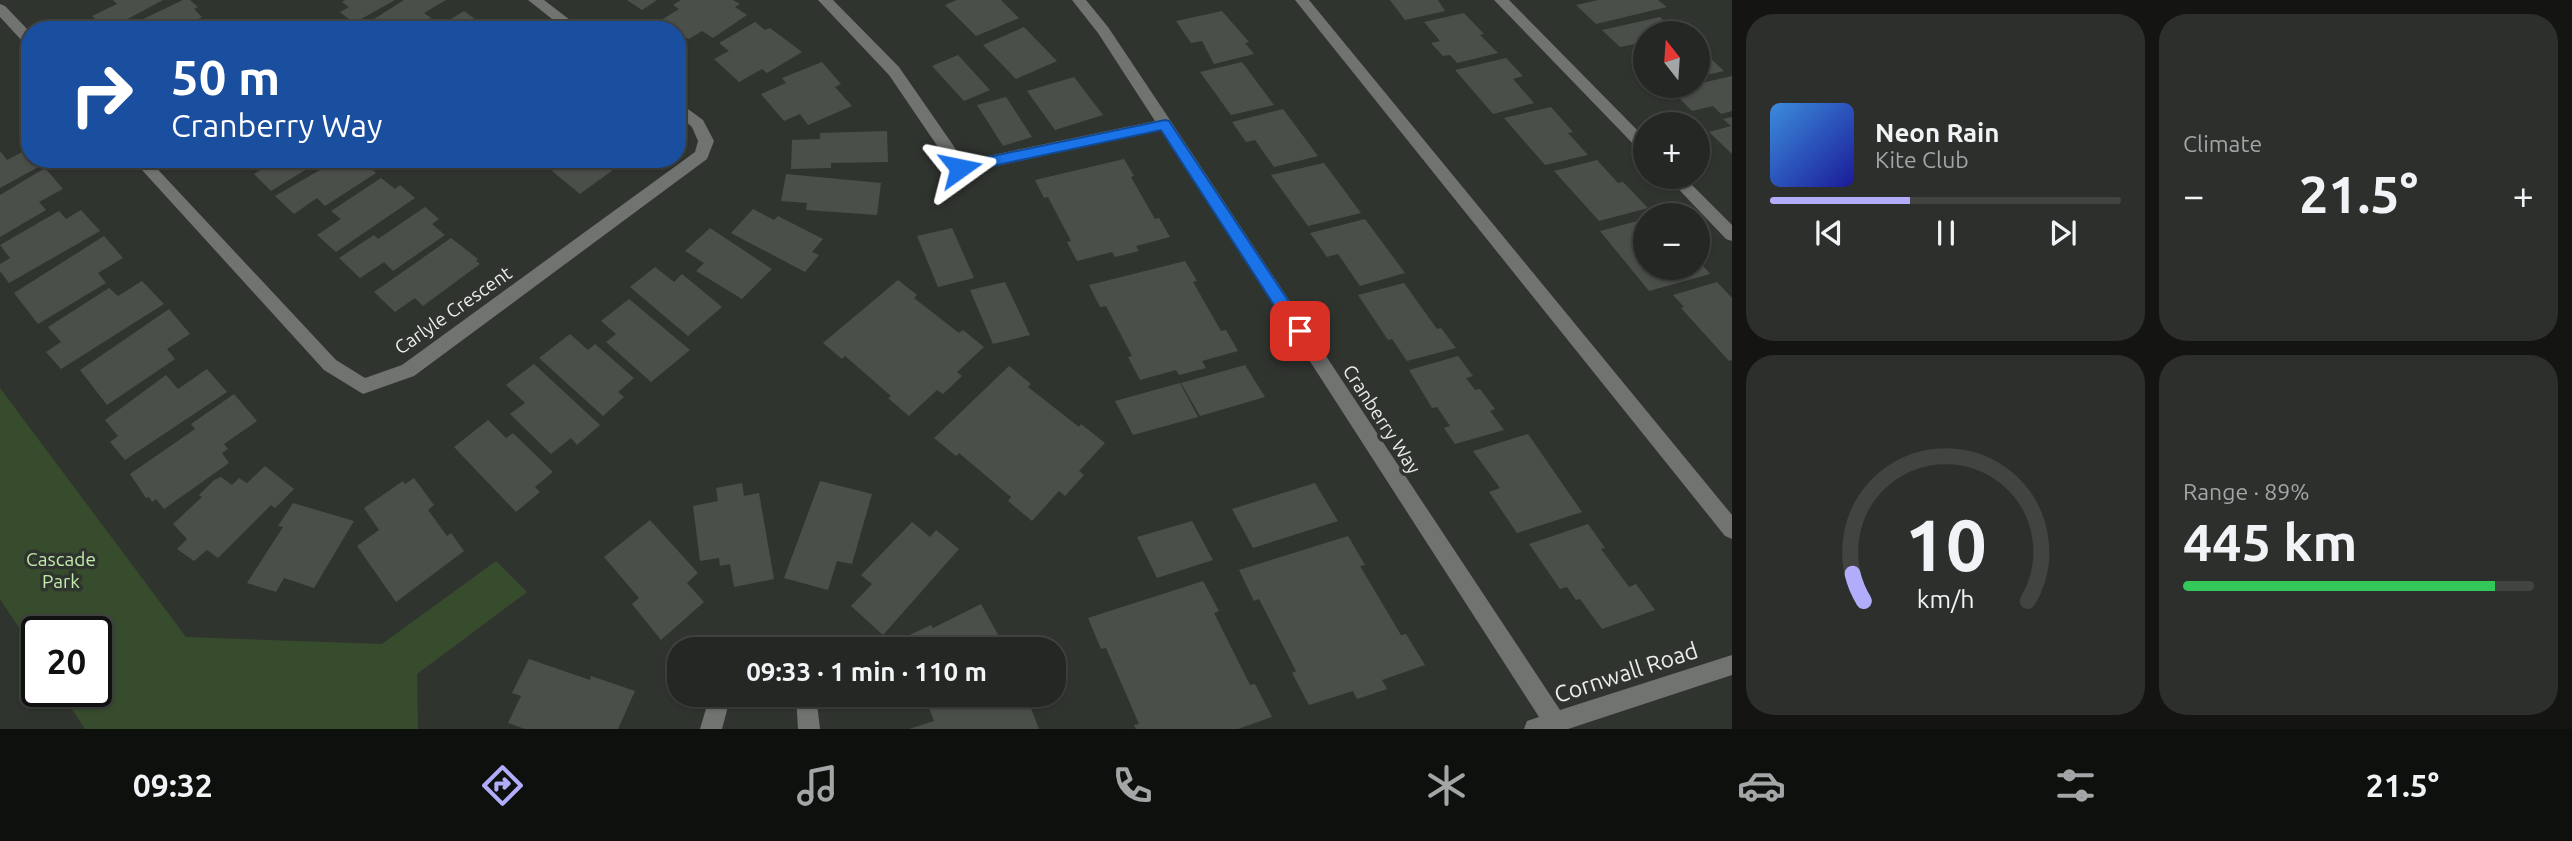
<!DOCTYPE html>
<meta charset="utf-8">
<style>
body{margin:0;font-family:Ubuntu,sans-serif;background:#2c2f2b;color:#f1f3f6;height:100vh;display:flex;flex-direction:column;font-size:26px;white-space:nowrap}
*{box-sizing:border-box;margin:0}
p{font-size:23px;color:#a3a5a6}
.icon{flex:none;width:38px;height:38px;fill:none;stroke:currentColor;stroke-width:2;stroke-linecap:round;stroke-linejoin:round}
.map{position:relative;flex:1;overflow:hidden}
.drawer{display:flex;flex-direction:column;gap:14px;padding:14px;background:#141513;width:840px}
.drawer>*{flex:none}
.banner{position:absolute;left:21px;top:21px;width:665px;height:147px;border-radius:28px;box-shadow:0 2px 5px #0004,0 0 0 2px #414441;background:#1a4fa0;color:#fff;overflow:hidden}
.needle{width:46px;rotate:343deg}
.buttons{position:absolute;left:1633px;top:21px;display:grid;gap:14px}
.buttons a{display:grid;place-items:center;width:77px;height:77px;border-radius:50%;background:#242723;box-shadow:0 2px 5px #0004,0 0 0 2px #414441;font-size:35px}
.speed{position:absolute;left:21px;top:616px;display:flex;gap:14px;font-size:35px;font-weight:700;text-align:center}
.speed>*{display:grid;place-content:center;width:91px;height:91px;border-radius:50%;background:#242723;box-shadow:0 2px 5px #0004,0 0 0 2px #414441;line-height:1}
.speed .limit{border:4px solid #111;border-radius:10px;background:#fff;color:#111}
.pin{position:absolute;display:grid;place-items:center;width:60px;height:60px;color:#fff;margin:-30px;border-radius:14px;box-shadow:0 4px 10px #0006}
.me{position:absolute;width:77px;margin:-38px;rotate:78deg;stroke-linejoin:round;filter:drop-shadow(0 0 5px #0008)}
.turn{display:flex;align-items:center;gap:24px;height:147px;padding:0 35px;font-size:32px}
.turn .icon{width:91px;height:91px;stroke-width:2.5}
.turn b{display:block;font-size:49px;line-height:60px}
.big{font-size:52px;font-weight:600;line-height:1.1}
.drawer .card{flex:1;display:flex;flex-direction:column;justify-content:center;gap:10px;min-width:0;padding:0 24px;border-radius:28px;background:#2c2f2b}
.drawer .dial{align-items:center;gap:0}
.dial svg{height:182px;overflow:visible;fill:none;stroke:#414441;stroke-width:7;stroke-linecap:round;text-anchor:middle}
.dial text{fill:#f1f3f6;stroke:none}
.song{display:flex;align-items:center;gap:21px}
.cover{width:84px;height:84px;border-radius:10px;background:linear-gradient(135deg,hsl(210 70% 55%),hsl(240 70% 35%))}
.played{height:7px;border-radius:4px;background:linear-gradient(90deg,#b1adfa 40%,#414441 40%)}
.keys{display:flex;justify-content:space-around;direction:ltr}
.heat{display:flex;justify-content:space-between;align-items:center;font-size:38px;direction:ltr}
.charge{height:10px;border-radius:5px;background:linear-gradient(90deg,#34c759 89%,#414441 0)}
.drawer .tiles{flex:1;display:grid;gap:14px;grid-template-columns:repeat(2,1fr)}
.trip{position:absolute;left:667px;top:637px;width:399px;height:70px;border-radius:28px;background:#242723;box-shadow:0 2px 5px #0004,0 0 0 2px #414441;font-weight:600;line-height:70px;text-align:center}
.tab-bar{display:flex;height:112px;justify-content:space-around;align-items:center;background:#0e100e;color:#a3a5a6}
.tab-bar .icon{width:49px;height:49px}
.tab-bar .selected{color:#b1adfa}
.tab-bar b{font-size:32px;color:#f1f3f6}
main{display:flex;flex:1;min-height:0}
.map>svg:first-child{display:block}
.green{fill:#374c2d}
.building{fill:#4b4f4a}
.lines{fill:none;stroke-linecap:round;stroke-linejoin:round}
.minor{fill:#717371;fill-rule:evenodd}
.route{fill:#1a73e8;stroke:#114b97;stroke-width:2}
.labels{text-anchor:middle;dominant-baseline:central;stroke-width:7;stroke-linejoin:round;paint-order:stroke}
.street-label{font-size:19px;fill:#eaece9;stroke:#30342f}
.park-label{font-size:19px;fill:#c1ecab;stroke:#30342f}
.near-street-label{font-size:23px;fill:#eaece9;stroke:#30342f}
</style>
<main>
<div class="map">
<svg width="1732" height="729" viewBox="0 0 1732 729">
<rect width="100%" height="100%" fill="#30342f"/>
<path class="green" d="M 0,388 L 186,637 L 382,644 L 496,561 L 527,592 L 417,674 L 418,729 L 85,729 L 60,691 L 96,691 L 96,632 L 37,632 L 37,655 L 0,599 Z"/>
<g class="building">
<path d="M 113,0 L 163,0 L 107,30 L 92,16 L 117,4 Z"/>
<path d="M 183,0 L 190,0 L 198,7 L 194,9 L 202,17 L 178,30 L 120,30 Z"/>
<path d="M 345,0 L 395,0 L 354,23 L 340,12 L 349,7 L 342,2 Z"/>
<path d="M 404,0 L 446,0 L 424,13 L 431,18 L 410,30 L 382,30 L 371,21 Z"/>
<path d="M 627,0 L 657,0 L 642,10 Z"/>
<path d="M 681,0 L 733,0 L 740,4 L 735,7 L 747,15 L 713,38 L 702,31 L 689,39 L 677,34 L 677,30 L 670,30 L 658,22 L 679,9 L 673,5 Z"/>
<path d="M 957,0 L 1001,0 L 1019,18 L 976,36 L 945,5 Z"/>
<path d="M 1390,0 L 1438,0 L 1445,11 L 1405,20 Z"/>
<path d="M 1598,0 L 1658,0 L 1667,7 L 1596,24 L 1576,5 Z"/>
<path d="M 464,11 L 483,25 L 476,30 L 420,30 L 434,22 L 440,26 Z"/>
<path d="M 1222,11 L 1249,42 L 1245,43 L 1254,54 L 1214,64 L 1202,41 L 1191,43 L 1176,21 Z"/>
<path d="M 1464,13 L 1484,34 L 1480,35 L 1498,53 L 1457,63 L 1450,55 L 1443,56 L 1431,43 L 1440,41 L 1424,22 Z"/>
<path d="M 1660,17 L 1666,23 L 1675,21 L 1689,33 L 1645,33 L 1645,48 L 1640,43 L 1620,47 L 1602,30 Z"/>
<path d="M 210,19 L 221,30 L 189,30 Z"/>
<path d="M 755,22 L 765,30 L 770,28 L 802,52 L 767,73 L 762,69 L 739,82 L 714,59 L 729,51 L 719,43 Z"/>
<path d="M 1024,27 L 1057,61 L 1016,79 L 983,45 Z"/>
<path d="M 1698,51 L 1705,58 L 1709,57 L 1724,71 L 1698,77 Z"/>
<path d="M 958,55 L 990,90 L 964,101 L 932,66 Z"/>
<path d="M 1506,58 L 1523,76 L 1513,79 L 1534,103 L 1493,114 L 1455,70 Z"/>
<path d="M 822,62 L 841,84 L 835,87 L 852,106 L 808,125 L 800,114 L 784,121 L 761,94 L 786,83 L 782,78 Z"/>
<path d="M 1242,62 L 1274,105 L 1231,115 L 1200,72 Z"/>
<path d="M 1732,76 L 1732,111 L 1721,114 L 1713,106 L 1692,111 L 1671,90 Z"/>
<path d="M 1074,77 L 1103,115 L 1055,130 L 1027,91 Z"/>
<path d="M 1006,97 L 1032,137 L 1003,146 L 977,105 Z"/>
<path d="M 1551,107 L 1573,132 L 1568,133 L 1588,155 L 1545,165 L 1504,118 Z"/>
<path d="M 1283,109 L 1318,156 L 1274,167 L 1255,140 L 1246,142 L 1232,122 Z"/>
<path d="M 1732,117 L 1732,154 L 1709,132 L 1731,126 L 1723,119 Z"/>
<path d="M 887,131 L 888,162 L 831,163 L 831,168 L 791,169 L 792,140 L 820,139 L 820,133 Z"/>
<path d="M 28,149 L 30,159 L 37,159 L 42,165 L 0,188 L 0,151 L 7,160 Z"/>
<path d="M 278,159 L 323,159 L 271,191 L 254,174 Z"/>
<path d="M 339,159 L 371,159 L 365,163 L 376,173 L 325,206 L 317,198 L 294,214 L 275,196 Z"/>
<path d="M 569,159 L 607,159 L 617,167 L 580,194 L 552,171 Z"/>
<path d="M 1124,159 L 1134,176 L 1131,177 L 1155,219 L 1159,218 L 1170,237 L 1136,246 L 1139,251 L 1115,257 L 1112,252 L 1077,261 L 1067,242 L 1071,241 L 1048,197 L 1044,198 L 1035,180 Z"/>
<path d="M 1597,160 L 1618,183 L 1623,182 L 1648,208 L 1599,221 L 1554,171 Z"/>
<path d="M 1324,163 L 1361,213 L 1308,226 L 1271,175 Z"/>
<path d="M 45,168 L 63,189 L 39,202 L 46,210 L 0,237 L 0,195 Z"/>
<path d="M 786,174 L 881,183 L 877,215 L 806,210 L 807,203 L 781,201 Z"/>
<path d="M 381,178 L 395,189 L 400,185 L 415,198 L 336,252 L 317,235 L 341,219 L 331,211 Z"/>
<path d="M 425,207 L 439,219 L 432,224 L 445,235 L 393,271 L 384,262 L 360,278 L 339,258 L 374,235 L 378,239 Z"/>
<path d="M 753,209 L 774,220 L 778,216 L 823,239 L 812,252 L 819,255 L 805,272 L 731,233 Z"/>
<path d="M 81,210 L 100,231 L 9,283 L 0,271 L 0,264 L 10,258 L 0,245 L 59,211 L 66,219 Z"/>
<path d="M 1365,219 L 1405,273 L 1360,286 L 1338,254 L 1327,257 L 1310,233 Z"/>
<path d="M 1645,219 L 1645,268 L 1698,268 L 1698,260 L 1710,274 L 1649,291 L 1600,231 Z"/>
<path d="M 710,228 L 772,269 L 742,299 L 696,271 L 704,263 L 685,251 Z"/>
<path d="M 952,228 L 974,278 L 938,287 L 917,236 Z"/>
<path d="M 104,236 L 123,258 L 98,273 L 106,283 L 38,324 L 14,293 Z"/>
<path d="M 451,238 L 478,259 L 476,261 L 480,264 L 423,306 L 415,298 L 395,312 L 374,292 Z"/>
<path d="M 1185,261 L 1197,281 L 1193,282 L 1221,331 L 1226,330 L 1238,351 L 1202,361 L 1206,368 L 1179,375 L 1176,370 L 1140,380 L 1128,357 L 1132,356 L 1106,306 L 1100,307 L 1089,285 Z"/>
<path d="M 655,267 L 674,282 L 682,274 L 722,307 L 688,336 L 630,287 Z"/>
<path d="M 898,280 L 917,295 L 914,298 L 959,333 L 963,330 L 984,347 L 957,372 L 962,376 L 943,394 L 937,390 L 909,416 L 888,398 L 891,396 L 845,356 L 842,359 L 823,343 Z"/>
<path d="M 142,281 L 164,304 L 61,369 L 46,352 L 61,342 L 48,327 L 109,288 L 118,296 Z"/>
<path d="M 1005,282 L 1030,335 L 993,344 L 970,290 Z"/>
<path d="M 1717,282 L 1732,298 L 1732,360 L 1729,361 L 1681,308 L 1684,307 L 1673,295 Z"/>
<path d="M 1404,283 L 1437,329 L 1441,328 L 1456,348 L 1407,361 L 1392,339 L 1388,340 L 1358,295 Z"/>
<path d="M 629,299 L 690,350 L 651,382 L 606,342 L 616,334 L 601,321 Z"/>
<path d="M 169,309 L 190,334 L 167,349 L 175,359 L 107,405 L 80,370 Z"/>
<path d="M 570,334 L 588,350 L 595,344 L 634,378 L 618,392 L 624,397 L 603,416 L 539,358 Z"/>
<path d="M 1458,356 L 1473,376 L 1466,378 L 1475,390 L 1480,389 L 1495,409 L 1490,411 L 1504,430 L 1455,444 L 1444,428 L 1450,426 L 1437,407 L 1432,408 L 1409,370 Z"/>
<path d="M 534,364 L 600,425 L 577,445 L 571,438 L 551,454 L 510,414 L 525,403 L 506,385 Z"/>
<path d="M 1245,365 L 1265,397 L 1200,416 L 1181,383 Z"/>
<path d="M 1009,366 L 1031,384 L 1028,387 L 1079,427 L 1081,424 L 1105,443 L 1079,471 L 1084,475 L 1065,496 L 1059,491 L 1032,521 L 1008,501 L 1011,497 L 959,453 L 956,456 L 934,438 Z"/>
<path d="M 207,369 L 227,392 L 125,460 L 110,442 L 118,436 L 105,420 L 166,375 L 178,389 Z"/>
<path d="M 1180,383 L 1198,417 L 1133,435 L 1115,401 Z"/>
<path d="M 234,394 L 257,421 L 224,444 L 228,449 L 222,453 L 229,463 L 164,509 L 156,499 L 152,502 L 149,497 L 146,498 L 130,474 L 195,429 L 191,424 Z"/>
<path d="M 488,420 L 506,438 L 513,433 L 553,472 L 535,487 L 540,492 L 516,512 L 454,447 Z"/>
<path d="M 1528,434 L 1582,512 L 1517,533 L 1489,492 L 1500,488 L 1473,451 Z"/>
<path d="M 265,466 L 294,489 L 275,508 L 271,505 L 218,558 L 207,550 L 194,561 L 177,549 L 187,539 L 173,524 L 202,497 L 199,495 L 214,480 L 221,477 L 232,485 L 239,478 L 247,483 Z"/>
<path d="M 414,478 L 434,505 L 428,510 L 447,536 L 451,533 L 464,551 L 396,602 L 357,546 L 379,530 L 364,508 L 403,481 L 405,484 Z"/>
<path d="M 820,481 L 872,494 L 852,564 L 837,561 L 828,590 L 784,578 Z"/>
<path d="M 742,483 L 744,496 L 759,493 L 774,579 L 734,587 L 730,564 L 720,566 L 719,558 L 700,561 L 693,506 L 718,501 L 716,488 Z"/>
<path d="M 1315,483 L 1338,521 L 1253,548 L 1232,509 Z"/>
<path d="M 293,503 L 354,521 L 314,588 L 284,578 L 276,592 L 247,583 L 283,527 L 278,526 Z"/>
<path d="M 650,520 L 698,573 L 687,583 L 704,602 L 661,640 L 632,604 L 639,598 L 604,557 Z"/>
<path d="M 1192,521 L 1213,560 L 1157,578 L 1137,537 Z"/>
<path d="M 912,522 L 930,537 L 936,530 L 959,549 L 883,635 L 851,606 L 872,584 L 861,575 Z"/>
<path d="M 1588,524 L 1605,548 L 1601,549 L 1629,587 L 1636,584 L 1655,610 L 1602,629 L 1580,599 L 1576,600 L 1567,587 L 1560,589 L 1529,544 Z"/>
<path d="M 1348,536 L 1365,565 L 1360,566 L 1401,635 L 1406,634 L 1425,665 L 1382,680 L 1387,689 L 1357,699 L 1353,691 L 1309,705 L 1292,673 L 1296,671 L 1259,599 L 1254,601 L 1239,570 Z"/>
<path d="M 1203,581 L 1219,611 L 1214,613 L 1250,685 L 1255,684 L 1272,717 L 1238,729 L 1136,729 L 1134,725 L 1139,724 L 1106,648 L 1101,649 L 1088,618 Z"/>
<path d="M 981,604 L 1006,649 L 887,649 L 886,646 L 931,625 L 933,628 Z"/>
<path d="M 529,659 L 590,680 L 591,676 L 635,691 L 618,729 L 525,729 L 508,723 L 521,696 L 512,693 Z"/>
<path d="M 970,695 L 1009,695 L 1012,703 L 1027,698 L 1039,729 L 909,729 L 934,721 L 929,708 Z"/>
</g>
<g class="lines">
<g class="minor">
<path d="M 528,0 L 544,0 L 583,30 L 566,30 Z"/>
<path d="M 818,0 L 833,0 L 899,67 L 964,161 L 1155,121 L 1098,33 L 1072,0 L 1086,0 L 1108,27 L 1170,120 L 1560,710 L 1732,655 L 1732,675 L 1568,729 L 1524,729 L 1527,721 L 1539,717 L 1161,130 L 960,174 L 955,172 L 889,75 Z"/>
<path d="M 1295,0 L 1309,0 L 1732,515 L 1732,539 L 1725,536 Z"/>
<path d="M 1494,0 L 1509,0 L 1645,138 L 1645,153 L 1640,151 Z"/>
<path d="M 0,4 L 5,6 L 30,32 L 30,46 L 25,44 L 0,17 Z"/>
<path d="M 677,101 L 703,120 L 714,141 L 707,159 L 414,376 L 363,394 L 324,370 L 132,159 L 148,159 L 336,360 L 365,378 L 402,365 L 695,152 L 698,141 L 692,127 L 677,114 Z"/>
<path d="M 1667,177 L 1684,177 L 1732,225 L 1732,241 L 1726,239 Z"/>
<path d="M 710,695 L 731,695 L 722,729 L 700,729 Z"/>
<path d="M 796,695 L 816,695 L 820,729 L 798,729 Z"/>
</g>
</g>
<path class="route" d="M 1165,120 L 1169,121 L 1305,326 L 1308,331 L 1305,336 L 1294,336 L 1161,130 L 960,173 L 953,168 L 960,163 Z"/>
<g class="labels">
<g class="street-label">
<text transform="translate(453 310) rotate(-35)">Carlyle Crescent</text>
<text transform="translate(1382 419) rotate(57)">Cranberry Way</text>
</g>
<g class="park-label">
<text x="61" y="559">Cascade<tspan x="61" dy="22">Park</tspan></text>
</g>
<g class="near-street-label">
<text transform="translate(1626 672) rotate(-18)">Cornwall Road</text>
</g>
</g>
</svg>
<div class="buttons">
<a><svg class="needle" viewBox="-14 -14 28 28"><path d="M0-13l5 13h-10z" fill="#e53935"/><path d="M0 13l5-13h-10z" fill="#a3a5a6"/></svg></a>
<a>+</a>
<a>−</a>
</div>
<div class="speed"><div class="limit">20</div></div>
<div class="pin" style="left:1300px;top:331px;background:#d93025"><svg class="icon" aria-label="arrive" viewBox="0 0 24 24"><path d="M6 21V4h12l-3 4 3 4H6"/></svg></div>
<svg class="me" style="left:960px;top:168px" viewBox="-20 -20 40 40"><path d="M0-17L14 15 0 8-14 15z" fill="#1a73e8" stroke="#fff" stroke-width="4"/></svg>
<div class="trip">09:33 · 1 min · 110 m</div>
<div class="banner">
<div class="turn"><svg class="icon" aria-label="right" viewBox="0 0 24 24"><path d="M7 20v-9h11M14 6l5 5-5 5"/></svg><div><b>50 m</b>Cranberry Way</div></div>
</div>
</div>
<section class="drawer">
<div class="tiles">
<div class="card">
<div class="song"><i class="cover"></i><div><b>Neon Rain</b><p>Kite Club</p></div></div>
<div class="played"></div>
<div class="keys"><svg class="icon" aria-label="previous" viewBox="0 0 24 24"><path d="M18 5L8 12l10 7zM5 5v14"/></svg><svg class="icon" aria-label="pause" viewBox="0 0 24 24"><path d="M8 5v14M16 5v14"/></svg><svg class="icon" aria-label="next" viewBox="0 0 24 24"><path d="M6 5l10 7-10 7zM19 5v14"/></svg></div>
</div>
<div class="card"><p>Climate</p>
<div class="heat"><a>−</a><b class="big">21.5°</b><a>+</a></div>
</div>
<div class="card dial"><svg viewBox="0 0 100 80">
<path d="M14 69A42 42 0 1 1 86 69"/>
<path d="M14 69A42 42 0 0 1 9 57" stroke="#b1adfa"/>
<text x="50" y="56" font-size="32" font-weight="700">10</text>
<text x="50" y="72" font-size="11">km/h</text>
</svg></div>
<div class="card"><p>Range · 89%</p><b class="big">445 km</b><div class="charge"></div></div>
</div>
</section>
</main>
<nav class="tab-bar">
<b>09:32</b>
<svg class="icon selected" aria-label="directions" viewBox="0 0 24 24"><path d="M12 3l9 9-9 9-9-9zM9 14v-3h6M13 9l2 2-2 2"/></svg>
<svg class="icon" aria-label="music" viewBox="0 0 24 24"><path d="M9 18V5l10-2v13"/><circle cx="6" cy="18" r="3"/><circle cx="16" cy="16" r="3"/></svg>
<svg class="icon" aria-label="phone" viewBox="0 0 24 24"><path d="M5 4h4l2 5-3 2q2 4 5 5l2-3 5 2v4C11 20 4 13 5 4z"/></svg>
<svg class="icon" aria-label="climate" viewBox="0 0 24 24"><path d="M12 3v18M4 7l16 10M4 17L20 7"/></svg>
<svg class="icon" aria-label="car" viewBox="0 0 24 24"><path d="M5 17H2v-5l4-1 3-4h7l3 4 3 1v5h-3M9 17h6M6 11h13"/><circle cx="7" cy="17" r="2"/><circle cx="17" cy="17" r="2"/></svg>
<svg class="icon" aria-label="filters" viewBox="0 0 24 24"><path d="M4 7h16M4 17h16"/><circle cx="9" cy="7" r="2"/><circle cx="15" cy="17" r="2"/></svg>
<b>21.5°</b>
</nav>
